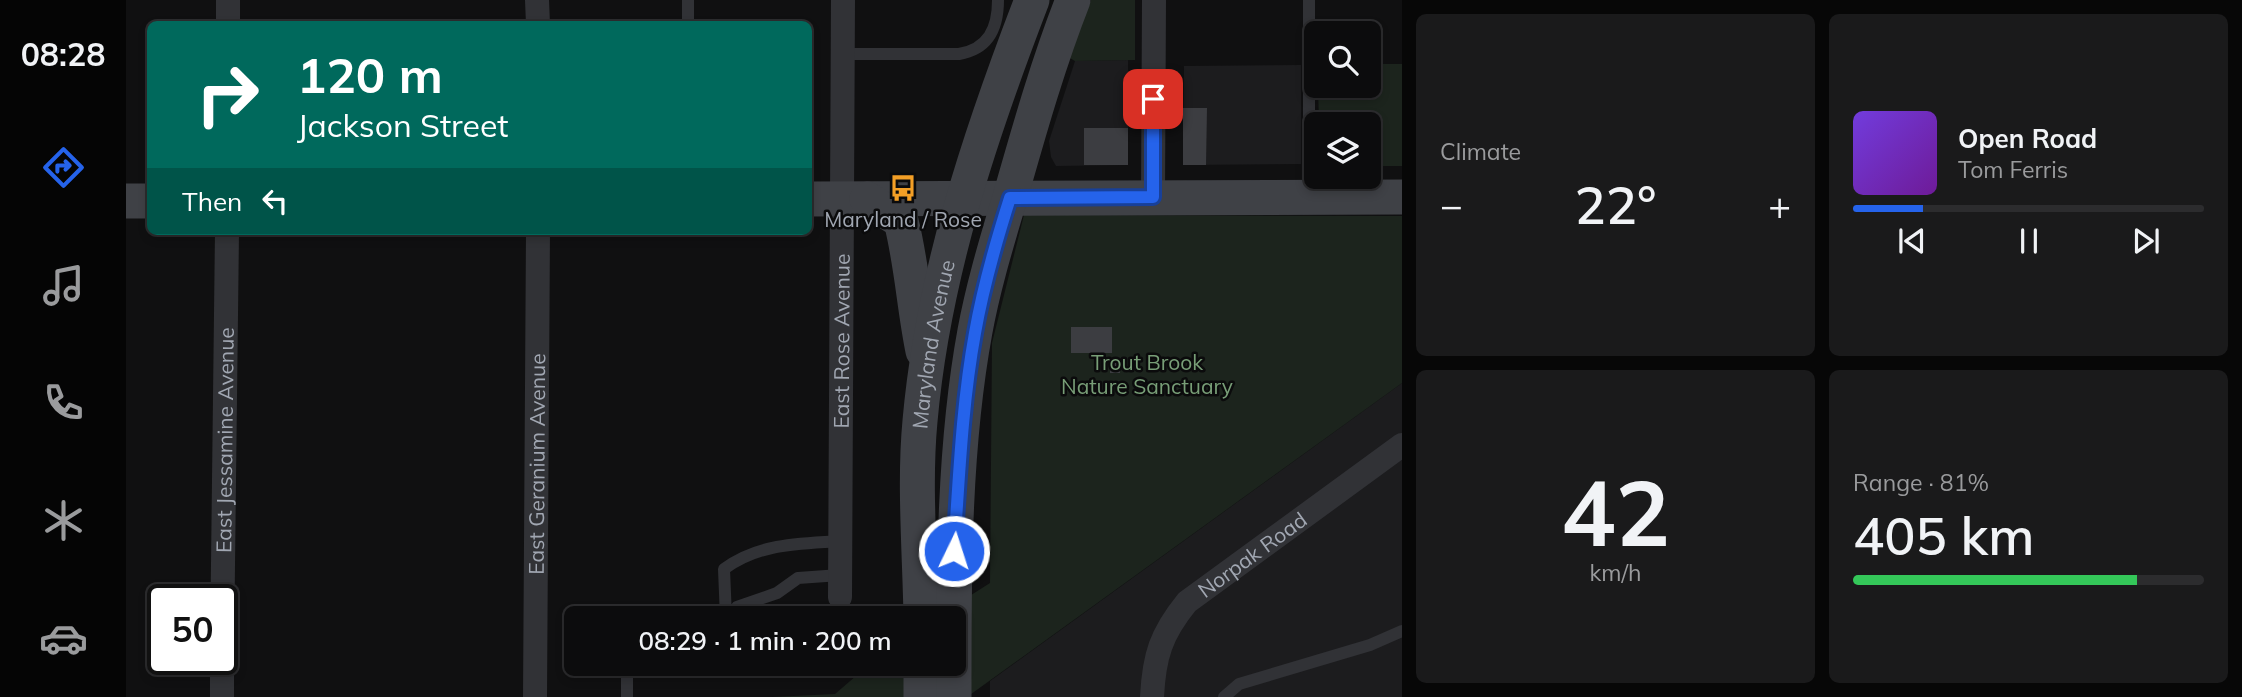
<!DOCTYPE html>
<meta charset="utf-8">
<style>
body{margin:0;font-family:Mulish,sans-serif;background:#1a1a1b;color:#f1f3f6;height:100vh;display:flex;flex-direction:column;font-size:26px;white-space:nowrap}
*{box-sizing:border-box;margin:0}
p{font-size:23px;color:#9a9b9d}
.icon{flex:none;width:38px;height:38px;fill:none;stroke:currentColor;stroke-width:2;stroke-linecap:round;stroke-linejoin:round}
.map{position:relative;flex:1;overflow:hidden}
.drawer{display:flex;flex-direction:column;gap:14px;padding:14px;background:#070707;width:840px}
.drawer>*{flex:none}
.hud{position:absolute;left:21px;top:21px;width:665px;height:214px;border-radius:10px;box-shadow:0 4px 10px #0003,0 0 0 2px #2c2c2e;background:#00695c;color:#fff;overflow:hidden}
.fabs{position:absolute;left:1178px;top:21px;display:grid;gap:14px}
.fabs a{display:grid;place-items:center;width:77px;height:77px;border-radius:10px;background:#0c0c0d;box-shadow:0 4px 10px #0003,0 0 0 2px #2c2c2e;font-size:35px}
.speed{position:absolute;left:21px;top:584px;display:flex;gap:14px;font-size:35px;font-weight:700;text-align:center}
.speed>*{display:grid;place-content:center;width:91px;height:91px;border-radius:50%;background:#0c0c0d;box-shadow:0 4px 10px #0003,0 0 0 2px #2c2c2e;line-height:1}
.speed .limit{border:4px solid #111;border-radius:10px;background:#fff;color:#111}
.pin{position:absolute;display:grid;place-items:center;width:60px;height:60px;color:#fff;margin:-30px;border-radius:14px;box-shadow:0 4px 10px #0006}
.me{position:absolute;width:77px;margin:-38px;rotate:4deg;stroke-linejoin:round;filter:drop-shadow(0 0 5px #0008)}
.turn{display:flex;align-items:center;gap:24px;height:147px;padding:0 35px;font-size:32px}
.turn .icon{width:91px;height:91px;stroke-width:2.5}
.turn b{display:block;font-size:49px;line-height:60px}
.then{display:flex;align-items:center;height:66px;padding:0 35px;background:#0003;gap:14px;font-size:26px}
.big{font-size:52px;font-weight:600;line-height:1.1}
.drawer .tile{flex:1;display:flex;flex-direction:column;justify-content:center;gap:10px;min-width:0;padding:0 24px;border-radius:10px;background:#1a1a1b}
.drawer .dial{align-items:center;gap:0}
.dial b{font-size:91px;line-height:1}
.song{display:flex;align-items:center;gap:21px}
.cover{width:84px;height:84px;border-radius:10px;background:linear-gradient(135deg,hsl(260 70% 55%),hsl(280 70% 35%))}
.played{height:7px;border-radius:4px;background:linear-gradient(90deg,#2563eb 20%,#2c2c2e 20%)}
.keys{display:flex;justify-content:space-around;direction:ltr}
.heat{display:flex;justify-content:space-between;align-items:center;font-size:38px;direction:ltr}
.charge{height:10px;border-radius:5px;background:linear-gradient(90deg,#34c759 81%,#2c2c2e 0)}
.drawer .tiles{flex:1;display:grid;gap:14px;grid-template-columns:repeat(2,1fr)}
.trip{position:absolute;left:438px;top:606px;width:402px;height:70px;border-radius:10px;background:#0c0c0d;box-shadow:0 4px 10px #0003,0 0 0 2px #2c2c2e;font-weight:600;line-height:70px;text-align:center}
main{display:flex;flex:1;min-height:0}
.tab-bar{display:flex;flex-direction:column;width:126px;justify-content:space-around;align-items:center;background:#050505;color:#9a9b9d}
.tab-bar .icon{width:49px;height:49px}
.tab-bar .current{color:#2563eb}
.tab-bar b{font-size:32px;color:#f1f3f6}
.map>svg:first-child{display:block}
.built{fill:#1c1c1e}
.green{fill:#1c241d}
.building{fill:#3c3d41}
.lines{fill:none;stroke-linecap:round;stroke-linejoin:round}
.lane{stroke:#313236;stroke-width:12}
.street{stroke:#313236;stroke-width:24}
.secondary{stroke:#3f4146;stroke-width:35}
.route-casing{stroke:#184099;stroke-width:18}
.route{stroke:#2563eb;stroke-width:12}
.labels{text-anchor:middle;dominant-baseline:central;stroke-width:5;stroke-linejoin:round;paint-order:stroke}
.poi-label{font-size:21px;fill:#a1a7b2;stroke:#0b0b0c}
.street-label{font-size:21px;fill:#a1a7b2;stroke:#0b0b0c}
.park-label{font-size:21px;fill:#789e77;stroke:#0b0b0c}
</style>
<main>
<nav class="tab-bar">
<b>08:28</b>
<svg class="icon current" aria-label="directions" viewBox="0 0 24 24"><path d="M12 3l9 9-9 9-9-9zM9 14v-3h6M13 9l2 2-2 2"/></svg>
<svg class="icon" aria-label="music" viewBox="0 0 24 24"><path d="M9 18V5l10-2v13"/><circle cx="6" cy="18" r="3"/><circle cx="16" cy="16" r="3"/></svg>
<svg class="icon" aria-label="phone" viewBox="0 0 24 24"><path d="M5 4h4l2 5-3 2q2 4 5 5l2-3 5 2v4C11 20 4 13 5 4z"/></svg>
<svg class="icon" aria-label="climate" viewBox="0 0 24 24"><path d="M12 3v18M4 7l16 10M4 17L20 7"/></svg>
<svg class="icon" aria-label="car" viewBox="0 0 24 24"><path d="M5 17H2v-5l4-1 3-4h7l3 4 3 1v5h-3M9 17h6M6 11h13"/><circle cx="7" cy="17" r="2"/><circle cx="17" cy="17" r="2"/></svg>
</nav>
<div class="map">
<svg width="1276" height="697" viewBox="0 0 1276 697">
<rect width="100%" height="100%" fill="#101011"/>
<g class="built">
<path d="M 1002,60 L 1002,165 L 930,166 L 925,157 L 923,141 L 949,61 Z"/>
<path d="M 1175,65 L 1175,164 L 1057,165 L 1058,66 Z"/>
<path d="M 1276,383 L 1276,697 L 864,697 L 864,681 Z"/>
</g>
<g class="green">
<path d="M 965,0 L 1009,0 L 1009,60 L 949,61 L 942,57 Z"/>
<path d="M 1243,64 L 1276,64 L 1276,166 L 1243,166 L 1242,124 L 1193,124 L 1192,86 L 1242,86 Z"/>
<path d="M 898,215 L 1276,216 L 1276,383 L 841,697 L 646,697 L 709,694 L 745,663 L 828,663 L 809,618 L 864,583 L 866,343 Z"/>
</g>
<g class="building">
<path d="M 1057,108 L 1081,108 L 1080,165 L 1057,165 Z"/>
<rect x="958" y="128" width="44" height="37"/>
<rect x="945" y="327" width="41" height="26"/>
<rect x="984" y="363" width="10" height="10"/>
</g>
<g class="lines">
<g class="lane">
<path d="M 1183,0 L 1183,195"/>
<path d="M 562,24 L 562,0"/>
<path d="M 717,54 L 833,54 C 862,49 872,29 872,0"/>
<path d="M 600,618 L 598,569 C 633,543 673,544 714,541"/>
<path d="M 603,618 L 611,607 L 651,593 L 672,578 L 714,575"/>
<path d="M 501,697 L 501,663"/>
<path d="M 1098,697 L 1113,684 L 1244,645 L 1276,631"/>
</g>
<g class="street">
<path d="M 411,0 L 412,24"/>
<path d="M 102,24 L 102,0"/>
<path d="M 1027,197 L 1028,0"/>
<path id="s1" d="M 714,597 L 717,0"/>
<path id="s2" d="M 96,648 L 101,231"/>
<path d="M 96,697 L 96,660"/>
<path id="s3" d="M 409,697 L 412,231"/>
<path id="s4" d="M 1026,697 C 1028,656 1035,634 1061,602 L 1276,445"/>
</g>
<g class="secondary">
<path d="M 682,199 L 1276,197"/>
<path d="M 741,199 L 775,221 C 786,264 788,307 797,351"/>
<path d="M 0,201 L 24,201"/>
<path id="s5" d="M 795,618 C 794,554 788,484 794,421 C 807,275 854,135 906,0"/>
<path d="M 795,663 L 795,697"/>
<path d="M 828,697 C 828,576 827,451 849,331 C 858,282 873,235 887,187 C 905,124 923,61 947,0"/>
</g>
</g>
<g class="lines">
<defs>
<path id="route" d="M 828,551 C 833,478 836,404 849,333 C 857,287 870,242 884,198 L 1027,197 L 1027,99"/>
</defs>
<use href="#route" class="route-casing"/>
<use href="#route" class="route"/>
</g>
<defs>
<symbol id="bus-bare" viewBox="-9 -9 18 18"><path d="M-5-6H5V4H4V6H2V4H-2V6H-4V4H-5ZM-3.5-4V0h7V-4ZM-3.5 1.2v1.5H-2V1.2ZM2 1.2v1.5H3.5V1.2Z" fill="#f39f26" stroke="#0b0b0c" stroke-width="2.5" paint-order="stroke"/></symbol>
</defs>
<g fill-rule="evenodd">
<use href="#bus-bare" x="758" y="169" width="38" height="38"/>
</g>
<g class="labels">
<g class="poi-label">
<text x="777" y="219">Maryland / Rose</text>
</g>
<g class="street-label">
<text stroke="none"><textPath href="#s1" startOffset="256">East Rose Avenue</textPath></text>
<text stroke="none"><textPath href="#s5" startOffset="275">Maryland Avenue</textPath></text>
<text stroke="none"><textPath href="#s2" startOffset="208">East Jessamine Avenue</textPath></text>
<text stroke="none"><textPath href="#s3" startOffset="233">East Geranium Avenue</textPath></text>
<text stroke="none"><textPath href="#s4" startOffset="184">Norpak Road</textPath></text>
</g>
<g class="park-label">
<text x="1021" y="362">Trout Brook<tspan x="1021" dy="24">Nature Sanctuary</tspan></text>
</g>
</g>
</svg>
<div class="fabs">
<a><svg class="icon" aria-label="search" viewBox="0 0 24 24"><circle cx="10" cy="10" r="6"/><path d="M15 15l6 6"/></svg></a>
<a><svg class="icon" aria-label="layers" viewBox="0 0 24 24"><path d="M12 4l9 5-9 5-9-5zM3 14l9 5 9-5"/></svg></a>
</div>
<div class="speed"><div class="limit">50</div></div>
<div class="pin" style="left:1027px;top:99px;background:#d93025"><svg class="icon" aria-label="arrive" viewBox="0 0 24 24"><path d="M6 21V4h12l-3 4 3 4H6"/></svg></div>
<svg class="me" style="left:828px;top:551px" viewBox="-20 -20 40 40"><circle r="17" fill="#2563eb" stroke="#fff" stroke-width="3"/><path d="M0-11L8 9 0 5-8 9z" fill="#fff"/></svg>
<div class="trip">08:29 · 1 min · 200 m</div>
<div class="hud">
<div class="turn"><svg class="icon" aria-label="right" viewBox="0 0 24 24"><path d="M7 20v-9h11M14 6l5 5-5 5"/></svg><div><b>120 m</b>Jackson Street</div></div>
<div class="then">Then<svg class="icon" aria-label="left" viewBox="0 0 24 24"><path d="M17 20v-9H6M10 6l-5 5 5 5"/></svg></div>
</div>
</div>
<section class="drawer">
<div class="tiles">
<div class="tile"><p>Climate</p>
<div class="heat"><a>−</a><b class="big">22°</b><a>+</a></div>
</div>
<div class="tile">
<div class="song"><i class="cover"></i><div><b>Open Road</b><p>Tom Ferris</p></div></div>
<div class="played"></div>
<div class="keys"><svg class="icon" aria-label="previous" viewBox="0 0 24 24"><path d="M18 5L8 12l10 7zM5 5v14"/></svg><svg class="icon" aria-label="pause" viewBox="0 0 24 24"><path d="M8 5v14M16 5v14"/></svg><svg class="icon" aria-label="next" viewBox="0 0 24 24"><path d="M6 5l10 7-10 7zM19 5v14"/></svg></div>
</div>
<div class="tile dial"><b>42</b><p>km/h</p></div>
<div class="tile"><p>Range · 81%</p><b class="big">405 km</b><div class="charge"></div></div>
</div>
</section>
</main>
